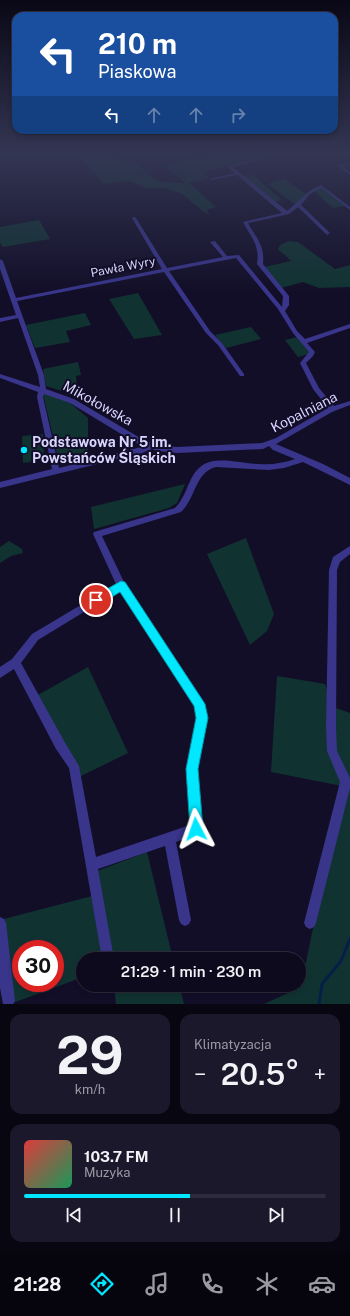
<!DOCTYPE html>
<html lang="pl">
<meta charset="utf-8">
<style>
body{margin:0;font-family:"Public Sans",sans-serif;background:#1c182b;color:#f1f3f6;height:100vh;display:flex;flex-direction:column;font-size:15px;white-space:nowrap}
*{box-sizing:border-box;margin:0}
p{font-size:13px;color:#9b9aa4}
.icon{flex:none;width:22px;height:22px;fill:none;stroke:currentColor;stroke-width:2;stroke-linecap:round;stroke-linejoin:round}
.map{position:relative;height:1004px;overflow:hidden}
.side{display:flex;flex-direction:column;gap:10px;padding:10px;background:#080610;flex:1}
.side>*{flex:none}
.banner{position:absolute;left:12px;top:12px;width:326px;height:122px;border-radius:12px;box-shadow:0 2px 6px #0003,0 0 0 1px #2e2b3c;background:#1a4fa0;color:#fff;overflow:hidden}
.speed{position:absolute;left:12px;top:940px;display:flex;gap:8px;font-size:20px;font-weight:700;text-align:center}
.speed>*{display:grid;place-content:center;width:52px;height:52px;border-radius:50%;background:#0e0a1e;box-shadow:0 2px 6px #0003,0 0 0 1px #2e2b3c;line-height:1}
.speed .limit{border:6px solid #d22;background:#fff;color:#111}
.pin{position:absolute;display:grid;place-items:center;width:34px;height:34px;color:#fff;margin:-17px;border:2px solid #fff;border-radius:50%;box-shadow:0 1px 4px #0007}
.me{position:absolute;width:44px;margin:-22px;rotate:356deg;stroke-linejoin:round;filter:drop-shadow(0 0 3px #0008)}
.turn{display:flex;align-items:center;gap:14px;height:84px;padding:0 20px;font-size:18px}
.turn .icon{width:52px;height:52px;stroke-width:2.5}
.turn b{display:block;font-size:28px;line-height:34px}
.lanes{display:flex;align-items:center;height:38px;padding:0 20px;background:#0003;justify-content:center;gap:20px;direction:ltr}
.lanes .off{opacity:.35}
.big{font-size:30px;font-weight:600;line-height:1.1}
.side .widget{flex:1;display:flex;flex-direction:column;justify-content:center;gap:6px;min-width:0;padding:0 14px;border-radius:12px;background:#1c182b}
.side .dial{align-items:center;gap:0}
.dial b{font-size:52px;line-height:1}
.song{display:flex;align-items:center;gap:12px}
.cover{width:48px;height:48px;border-radius:6px;background:linear-gradient(135deg,hsl(0 70% 55%),hsl(150 70% 35%))}
.played{height:4px;border-radius:2px;background:linear-gradient(90deg,#01e7ff 55%,#2e2b3c 55%)}
.keys{display:flex;justify-content:space-around;direction:ltr}
.heat{display:flex;justify-content:space-between;align-items:center;font-size:22px;direction:ltr}
.side .tiles{flex:1;display:grid;gap:10px;grid-template-columns:1fr 1fr}
.widget:last-child{grid-column:span 2}
.trip{position:absolute;left:76px;top:952px;width:230px;height:40px;border-radius:20px;background:#0e0a1e;box-shadow:0 2px 6px #0003,0 0 0 1px #2e2b3c;font-weight:600;line-height:40px;text-align:center}
.tabs{display:flex;height:64px;justify-content:space-around;align-items:center;background:#06040c;color:#9b9aa4}
.tabs .icon{width:28px;height:28px}
.tabs .current{color:#01e7ff}
.tabs b{font-size:18px;color:#f1f3f6}
.map>svg:first-child{display:block}
.green{fill:#103331;fill-rule:evenodd}
.lines{fill:none;stroke-linecap:round;stroke-linejoin:round}
.stream{stroke:#061f49;stroke-width:3}
.minor{fill:#38358b;fill-rule:evenodd}
.route{fill:#01e7ff;stroke:#0196a6}
.poi-dot{fill:#01e7ff;stroke:#120e28;stroke-width:1.5}
.labels{text-anchor:middle;dominant-baseline:central;stroke-width:4;stroke-linejoin:round;paint-order:stroke}
.far-street-label{font-size:12px;fill:#d9d5ff;stroke:#120e28}
.street-label{font-size:14px;fill:#d9d5ff;stroke:#120e28}
.poi-label{font-size:14px;font-weight:bold;fill:#d9d5ff;stroke:#120e28;text-anchor:start}
</style>
<div class="map">
<svg width="350" height="1004" viewBox="0 0 350 1004">
<rect width="100%" height="100%" fill="#120e28"/>
<g class="green">
<path d="M 54,153 L 110,153 L 123,163 L 136,161 C 157,183 154,182 185,183 L 165,165 L 210,155 L 208,153 L 271,153 L 273,154 L 203,172 L 210,178 L 189,183 L 216,207 L 206,210 L 210,215 L 204,212 L 182,194 L 165,188 L 145,188 L 133,182 L 125,181 L 104,184 L 82,160 L 75,157 L 44,156 Z"/>
<path d="M 252,174 L 282,200 L 274,202 L 242,176 Z"/>
<path d="M 284,179 L 306,194 L 296,205 L 267,184 Z"/>
<path d="M 320,187 L 345,206 L 333,208 L 314,191 Z"/>
<path d="M 39,220 L 50,239 L 3,247 L 0,243 L 0,227 Z"/>
<path d="M 289,241 L 298,242 L 335,269 L 350,265 L 350,287 L 319,288 L 303,282 L 281,288 L 264,267 L 291,261 L 285,255 L 278,250 L 280,245 Z"/>
<path d="M 138,293 L 162,335 L 134,339 L 109,299 Z"/>
<path d="M 85,313 L 91,325 L 66,331 L 70,342 L 35,348 L 26,325 Z"/>
<path d="M 251,327 L 261,339 L 226,348 L 215,335 Z"/>
<path d="M 297,337 L 309,351 L 309,354 L 298,357 L 285,340 Z"/>
<path d="M 78,362 L 81,375 L 76,376 L 78,396 L 46,386 L 43,369 Z"/>
<path d="M 46,393 L 70,403 L 88,418 L 88,456 L 59,462 L 43,394 Z"/>
<path d="M 43,434 L 44,460 L 23,463 L 22,436 Z"/>
<path d="M 185,484 L 177,503 L 169,508 L 94,529 L 91,507 Z"/>
<path d="M 246,538 L 274,614 L 267,631 L 250,645 L 207,554 Z"/>
<path d="M 9,541 L 22,549 L 23,553 L 11,556 L 0,563 L 0,547 Z"/>
<path d="M 88,667 L 128,753 L 79,777 L 36,696 Z"/>
<path d="M 277,676 L 325,684 L 333,707 L 350,713 L 350,1004 L 264,1004 L 301,987 L 342,786 L 271,772 Z"/>
<path d="M 147,852 L 173,959 L 83,959 L 83,977 L 10,1004 L 0,920 L 96,895 L 92,873 ZM 21,949 L 55,949 L 55,983 L 21,983 Z"/>
<path d="M 114,985 L 179,985 L 184,1004 L 116,1004 Z"/>
</g>
<g class="lines">
<path class="stream" d="M 319,1004 L 322,984 L 341,961 L 350,939"/>
<g class="minor">
<path d="M 262,157 L 264,158 L 264,159 L 233,167 L 287,211 C 300,201 305,191 321,185 L 350,207 L 350,210 L 321,188 L 310,194 L 301,205 L 329,232 L 330,233 L 327,235 L 298,207 L 289,214 L 248,223 C 256,238 265,245 263,264 L 289,296 L 289,305 L 285,311 L 297,331 L 305,339 L 350,324 L 350,328 L 307,343 L 315,352 L 313,356 L 306,363 L 319,388 L 334,406 L 350,401 L 350,405 L 332,412 L 276,444 L 323,464 L 350,478 L 350,485 L 303,462 L 284,468 L 269,470 L 216,467 C 195,472 196,498 181,512 L 102,536 L 124,582 L 203,700 L 207,718 L 197,769 L 202,829 L 200,833 L 176,842 L 191,920 L 189,924 L 185,926 L 181,924 L 179,920 L 165,846 L 98,869 L 114,959 L 102,959 L 69,768 L 56,749 L 14,669 L 0,678 L 0,667 L 12,659 L 32,634 L 116,584 L 93,534 L 94,532 L 175,508 C 187,496 188,478 199,468 C 214,454 241,464 259,464 C 271,465 284,463 295,459 L 273,450 L 269,446 L 263,449 L 177,453 L 158,451 L 152,449 L 142,453 L 0,488 L 0,482 L 52,469 L 37,397 L 38,392 L 0,378 L 0,374 L 40,387 L 38,375 L 18,318 L 0,322 L 0,318 L 16,315 L 0,269 L 0,259 L 3,261 L 16,298 L 162,269 L 132,218 L 134,217 L 136,218 L 167,268 L 223,257 L 210,242 L 215,241 L 227,256 L 239,255 L 282,307 L 283,296 L 257,264 C 260,245 251,237 243,222 L 282,213 L 237,175 L 211,180 L 209,179 L 235,173 L 228,168 L 228,166 ZM 236,258 L 278,309 L 293,333 L 309,352 L 300,363 L 313,389 L 328,408 L 276,438 L 262,443 L 177,447 L 159,445 L 142,439 L 74,399 L 46,389 L 44,375 L 17,301 L 164,272 L 206,333 L 218,345 L 240,376 L 244,376 L 244,374 L 222,343 L 210,331 L 169,271 ZM 44,394 L 70,403 L 136,443 L 145,446 L 59,468 L 43,397 ZM 120,590 L 194,706 L 197,718 L 187,769 L 190,825 L 96,857 L 79,766 L 64,741 L 21,663 L 38,640 Z"/>
<path d="M 350,163 L 350,165 L 343,166 L 350,172 L 350,175 L 337,165 Z"/>
<path d="M 350,546 L 350,554 L 340,562 L 337,570 L 336,727 L 337,751 L 350,778 L 350,788 L 316,923 L 314,927 L 310,929 L 306,927 L 304,923 L 340,782 L 327,751 L 326,727 L 329,570 L 333,557 Z"/>
<path d="M 0,917 L 4,919 L 6,923 L 15,1001 L 13,1004 L 3,1004 L 0,988 Z"/>
</g>
</g>
<linearGradient id="sky" x2="0" y2="1"><stop stop-color="#0a0816"/><stop offset="0.52" stop-color="#333653"/><stop offset="1" stop-color="#333653" stop-opacity="0"/></linearGradient>
<rect width="350" height="293" fill="url(#sky)"/>
<path class="route" d="M 121,581 L 125,582 L 205,704 L 208,718 L 198,769 L 203,829 L 201,834 L 196,836 L 191,834 L 190,829 L 186,769 L 196,718 L 194,706 L 120,592 C 113,596 101,606 93,603 L 91,600 L 93,597 Z"/>
<circle class="poi-dot" cx="24" cy="450" r="4"/>
<g class="labels">
<g class="far-street-label">
<text transform="translate(123 267) rotate(-11)">Pawła Wyry</text>
</g>
<g class="street-label">
<text transform="translate(98 403) rotate(29)">Mikołowska</text>
<text transform="translate(304 412) rotate(-27)">Kopalniana</text>
</g>
<g class="poi-label">
<text x="32" y="442">Podstawowa Nr 5 im.<tspan x="32" dy="16">Powstańców Śląskich</tspan></text>
</g>
</g>
</svg>
<div class="speed"><div class="limit">30</div></div>
<div class="pin" style="left:96px;top:600px;background:#d93025"><svg class="icon" aria-label="arrive" viewBox="0 0 24 24"><path d="M6 21V4h12l-3 4 3 4H6"/></svg></div>
<svg class="me" style="left:196px;top:829px" viewBox="-20 -20 40 40"><path d="M0-17L14 15 0 8-14 15z" fill="#01e7ff" stroke="#fff" stroke-width="4"/></svg>
<div class="trip">21:29 · 1 min · 230 m</div>
<div class="banner">
<div class="turn"><svg class="icon" aria-label="left" viewBox="0 0 24 24"><path d="M17 20v-9H6M10 6l-5 5 5 5"/></svg><div><b>210 m</b>Piaskowa</div></div>
<div class="lanes"><svg class="icon" aria-label="left" viewBox="0 0 24 24"><path d="M17 20v-9H6M10 6l-5 5 5 5"/></svg><svg class="icon off" aria-label="ahead" viewBox="0 0 24 24"><path d="M12 20V5M6 11l6-6 6 6"/></svg><svg class="icon off" aria-label="ahead" viewBox="0 0 24 24"><path d="M12 20V5M6 11l6-6 6 6"/></svg><svg class="icon off" aria-label="right" viewBox="0 0 24 24"><path d="M7 20v-9h11M14 6l5 5-5 5"/></svg></div>
</div>
</div>
<section class="side">
<div class="tiles">
<div class="widget dial"><b>29</b><p>km/h</p></div>
<div class="widget"><p>Klimatyzacja</p>
<div class="heat"><a>−</a><b class="big">20.5°</b><a>+</a></div>
</div>
<div class="widget">
<div class="song"><i class="cover"></i><div><b>103.7 FM</b><p>Muzyka</p></div></div>
<div class="played"></div>
<div class="keys"><svg class="icon" aria-label="previous" viewBox="0 0 24 24"><path d="M18 5L8 12l10 7zM5 5v14"/></svg><svg class="icon" aria-label="pause" viewBox="0 0 24 24"><path d="M8 5v14M16 5v14"/></svg><svg class="icon" aria-label="next" viewBox="0 0 24 24"><path d="M6 5l10 7-10 7zM19 5v14"/></svg></div>
</div>
</div>
</section>
<nav class="tabs">
<b>21:28</b>
<svg class="icon current" aria-label="directions" viewBox="0 0 24 24"><path d="M12 3l9 9-9 9-9-9zM9 14v-3h6M13 9l2 2-2 2"/></svg>
<svg class="icon" aria-label="music" viewBox="0 0 24 24"><path d="M9 18V5l10-2v13"/><circle cx="6" cy="18" r="3"/><circle cx="16" cy="16" r="3"/></svg>
<svg class="icon" aria-label="phone" viewBox="0 0 24 24"><path d="M5 4h4l2 5-3 2q2 4 5 5l2-3 5 2v4C11 20 4 13 5 4z"/></svg>
<svg class="icon" aria-label="climate" viewBox="0 0 24 24"><path d="M12 3v18M4 7l16 10M4 17L20 7"/></svg>
<svg class="icon" aria-label="car" viewBox="0 0 24 24"><path d="M5 17H2v-5l4-1 3-4h7l3 4 3 1v5h-3M9 17h6M6 11h13"/><circle cx="7" cy="17" r="2"/><circle cx="17" cy="17" r="2"/></svg>
</nav>
